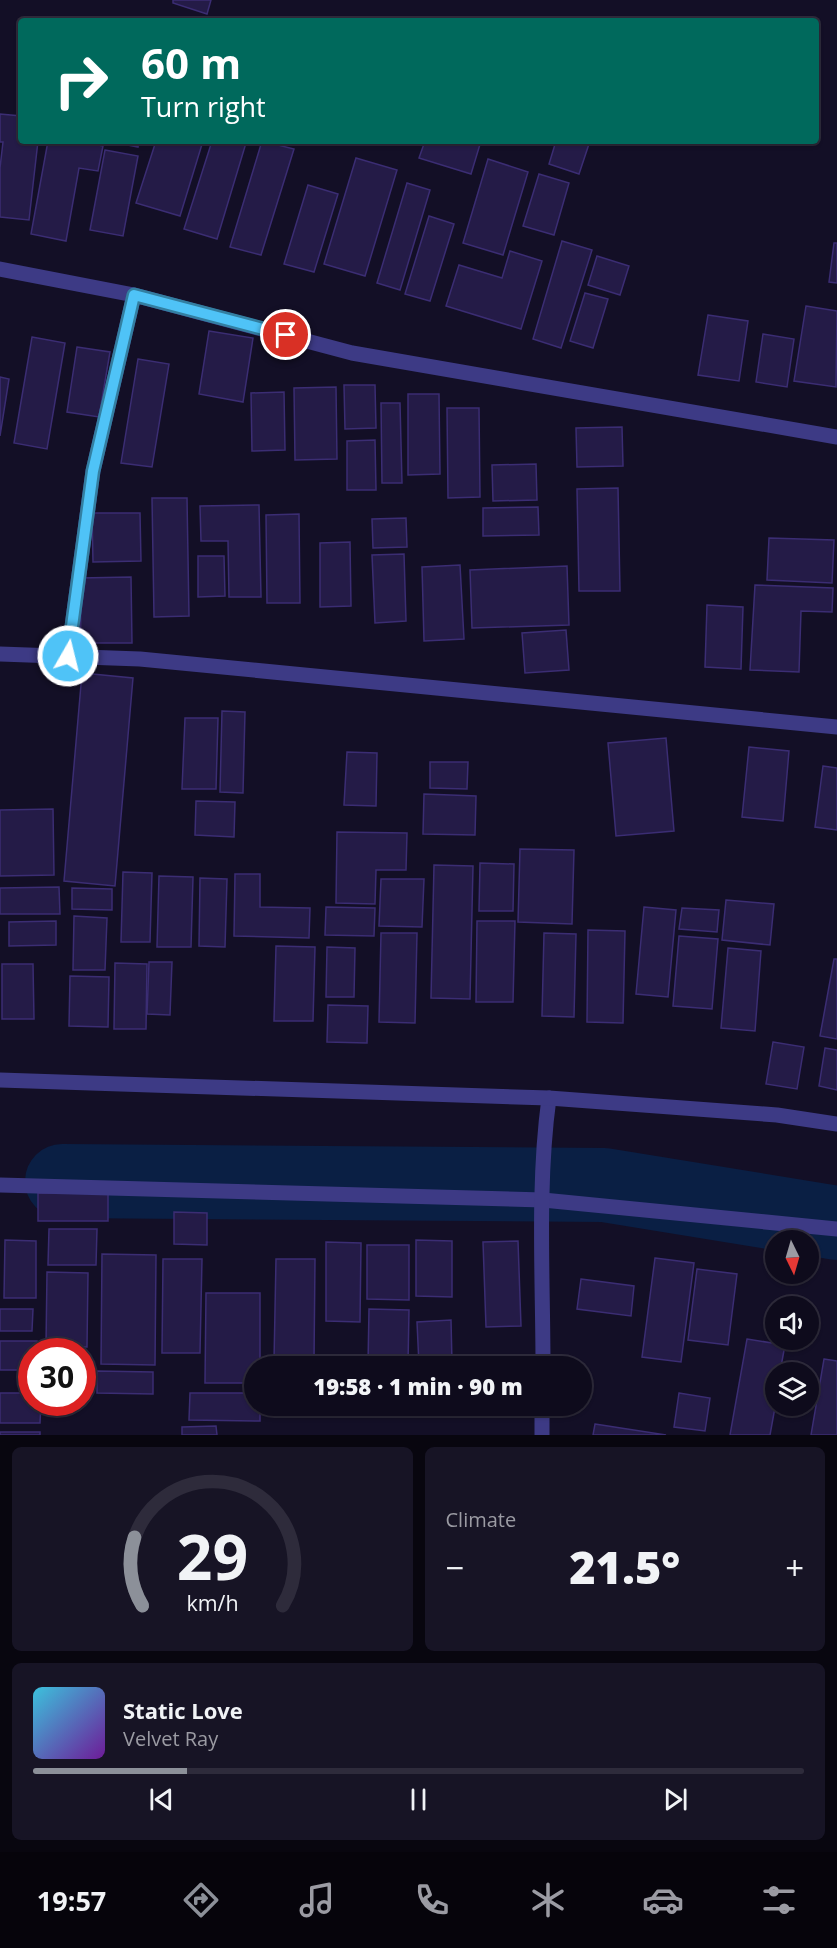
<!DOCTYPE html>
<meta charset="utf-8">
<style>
body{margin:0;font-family:"Open Sans",sans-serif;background:#171425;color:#f1f3f6;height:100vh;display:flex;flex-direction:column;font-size:22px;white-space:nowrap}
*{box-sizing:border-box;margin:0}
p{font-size:20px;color:#9b9ba3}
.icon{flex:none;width:33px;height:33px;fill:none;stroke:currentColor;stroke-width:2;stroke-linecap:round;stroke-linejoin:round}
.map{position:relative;height:1435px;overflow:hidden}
.side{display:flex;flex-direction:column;gap:12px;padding:12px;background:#08060f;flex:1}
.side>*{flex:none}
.banner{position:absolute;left:18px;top:18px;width:801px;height:126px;border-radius:6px;box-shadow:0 2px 4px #0004,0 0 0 2px #2e2b3b;background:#00695c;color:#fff;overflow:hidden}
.needle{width:39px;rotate:175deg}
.tools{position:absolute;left:765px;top:1230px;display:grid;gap:12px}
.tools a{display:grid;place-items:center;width:54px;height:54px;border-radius:50%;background:#0e0b1c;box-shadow:0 2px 4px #0004,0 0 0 2px #2e2b3b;font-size:30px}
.speed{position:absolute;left:18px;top:1338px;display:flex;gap:12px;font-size:30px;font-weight:700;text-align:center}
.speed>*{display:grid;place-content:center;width:78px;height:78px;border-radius:50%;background:#0e0b1c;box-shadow:0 2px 4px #0004,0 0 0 2px #2e2b3b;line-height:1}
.speed .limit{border:9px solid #d22;background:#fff;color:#111}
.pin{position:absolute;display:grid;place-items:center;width:51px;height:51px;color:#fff;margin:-26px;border:3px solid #fff;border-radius:50%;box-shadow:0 2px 6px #0007}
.me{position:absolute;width:66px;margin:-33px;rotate:8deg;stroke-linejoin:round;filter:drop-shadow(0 0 4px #0008)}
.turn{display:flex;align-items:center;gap:21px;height:126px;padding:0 24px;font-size:27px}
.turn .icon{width:78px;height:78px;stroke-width:2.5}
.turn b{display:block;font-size:42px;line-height:51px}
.big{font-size:45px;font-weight:800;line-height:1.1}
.side .card{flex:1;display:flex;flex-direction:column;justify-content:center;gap:9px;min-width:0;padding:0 21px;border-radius:9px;background:#171425}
.side .dial{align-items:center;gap:0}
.dial svg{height:156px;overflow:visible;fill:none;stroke:#2e2b3b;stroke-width:7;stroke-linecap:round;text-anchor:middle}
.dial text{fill:#f1f3f6;stroke:none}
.song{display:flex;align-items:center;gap:18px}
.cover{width:72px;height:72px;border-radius:9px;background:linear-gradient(135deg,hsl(190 70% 55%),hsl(280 70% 35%))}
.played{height:6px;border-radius:3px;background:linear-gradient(90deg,#8c9099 20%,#2e2b3b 20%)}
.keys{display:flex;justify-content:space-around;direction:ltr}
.heat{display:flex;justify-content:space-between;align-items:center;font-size:33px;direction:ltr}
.side .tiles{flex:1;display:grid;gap:12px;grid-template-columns:1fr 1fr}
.card:last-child{grid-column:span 2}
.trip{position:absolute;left:244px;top:1356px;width:348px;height:60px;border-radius:30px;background:#0e0b1c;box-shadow:0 2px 4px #0004,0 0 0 2px #2e2b3b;font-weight:800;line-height:60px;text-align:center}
.tab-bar{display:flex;height:96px;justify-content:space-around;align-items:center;background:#06040b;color:#9b9ba3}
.tab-bar .icon{width:42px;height:42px}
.tab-bar .active{color:#8c9099}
.tab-bar b{font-size:27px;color:#f1f3f6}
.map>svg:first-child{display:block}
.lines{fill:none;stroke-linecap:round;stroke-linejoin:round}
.river{stroke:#0a1f44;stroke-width:74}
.building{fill:#241b47;stroke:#3b2d73;stroke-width:1.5}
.minor{stroke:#3d3a85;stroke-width:15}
.tertiary{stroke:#3d3a85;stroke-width:15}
.route-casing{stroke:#337fa1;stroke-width:15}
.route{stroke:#4fc3f7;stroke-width:10}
</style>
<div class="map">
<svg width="837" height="1435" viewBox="0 0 837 1435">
<rect width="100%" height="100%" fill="#130f26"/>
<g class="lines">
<path class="river" d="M 62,1181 L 604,1185 L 837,1223"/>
</g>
<g class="building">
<path d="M 173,0 L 211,0 L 207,14 L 173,3 Z"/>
<path d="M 0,114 L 21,116 L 21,141 L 38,141 L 29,220 L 0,217 L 0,168 L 3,142 L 0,142 Z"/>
<path d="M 48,141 L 79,141 L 103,146 L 98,171 L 79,168 L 66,241 L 31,234 Z"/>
<path d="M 108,141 L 139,141 L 138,147 Z"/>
<path d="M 156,141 L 203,141 L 180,216 L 136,203 Z"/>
<path d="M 212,141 L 246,143 L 217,239 L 184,229 Z"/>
<path d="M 262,141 L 294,149 L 261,255 L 230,247 Z"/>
<path d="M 425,141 L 481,141 L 471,174 L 419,158 Z"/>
<path d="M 556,141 L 590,141 L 579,174 L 549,164 Z"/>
<path d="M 105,150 L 138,156 L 123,236 L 90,230 Z"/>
<path d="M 356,158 L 397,170 L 365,276 L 324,264 Z"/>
<path d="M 488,159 L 528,172 L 503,255 L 463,243 Z"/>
<path d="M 539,174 L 569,183 L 554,235 L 523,226 Z"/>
<path d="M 407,183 L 430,190 L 400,290 L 377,283 Z"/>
<path d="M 308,185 L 338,194 L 314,272 L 284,264 Z"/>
<path d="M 429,216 L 454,224 L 430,301 L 405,294 Z"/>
<path d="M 562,241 L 592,250 L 561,348 L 533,339 Z"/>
<path d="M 834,243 L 837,243 L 837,283 L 829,282 Z"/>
<path d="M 510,251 L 542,261 L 521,329 L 446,306 L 459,265 L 502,278 Z"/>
<path d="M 597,256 L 629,266 L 620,295 L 588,285 Z"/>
<path d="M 585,293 L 608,299 L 593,348 L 570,341 Z"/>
<path d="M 806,306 L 837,311 L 836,387 L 794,381 Z"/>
<path d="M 708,315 L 748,321 L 739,381 L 698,375 Z"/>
<path d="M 209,331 L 253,338 L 243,402 L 199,394 Z"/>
<path d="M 763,334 L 794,339 L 787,387 L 756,382 Z"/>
<path d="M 32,337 L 65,343 L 47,449 L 14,443 Z"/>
<path d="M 77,347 L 110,352 L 99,417 L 67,412 Z"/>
<path d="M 138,359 L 169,364 L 152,467 L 121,463 Z"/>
<path d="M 0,377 L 9,379 L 0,436 Z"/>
<path d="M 344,385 L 375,385 L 376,428 L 345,429 Z"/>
<path d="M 336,387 L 337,459 L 295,460 L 294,388 Z"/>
<path d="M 284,392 L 285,450 L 252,451 L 251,393 Z"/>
<path d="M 408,394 L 439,394 L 440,474 L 408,475 Z"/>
<path d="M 381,403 L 400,403 L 402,483 L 382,483 Z"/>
<path d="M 447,408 L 479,408 L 480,497 L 448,498 Z"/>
<path d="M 622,427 L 623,466 L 577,467 L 576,428 Z"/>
<path d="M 375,440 L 376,490 L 347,490 L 347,441 Z"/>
<path d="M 536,464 L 537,500 L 493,501 L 492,465 Z"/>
<path d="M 618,488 L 620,591 L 579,591 L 577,489 Z"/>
<path d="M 152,498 L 187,498 L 189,616 L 154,617 Z"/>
<path d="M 259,505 L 261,597 L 229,597 L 228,541 L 201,541 L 200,506 Z"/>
<path d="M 538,507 L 539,535 L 483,536 L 483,508 Z"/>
<path d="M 92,513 L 140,513 L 141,561 L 93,562 Z"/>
<path d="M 299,514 L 300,603 L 267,603 L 266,515 Z"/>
<path d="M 406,518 L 407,547 L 373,548 L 372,519 Z"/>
<path d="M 769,538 L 834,540 L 832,583 L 767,580 Z"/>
<path d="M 350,542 L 351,606 L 320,607 L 320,543 Z"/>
<path d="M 404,554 L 406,621 L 375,623 L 372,555 Z"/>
<path d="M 198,556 L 224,556 L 225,596 L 198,597 Z"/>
<path d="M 460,565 L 464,639 L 424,641 L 422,567 Z"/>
<path d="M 567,566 L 569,625 L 472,628 L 470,570 Z"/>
<path d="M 131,577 L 132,643 L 81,643 L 80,578 Z"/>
<path d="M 755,585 L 833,588 L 832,612 L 801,611 L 799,672 L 750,670 Z"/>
<path d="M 707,605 L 743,607 L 741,669 L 705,667 Z"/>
<path d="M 566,630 L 569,670 L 525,673 L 522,633 Z"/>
<path d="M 82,673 L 133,678 L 115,886 L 64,881 Z"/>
<path d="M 222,711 L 245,712 L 243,793 L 220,792 Z"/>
<path d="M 185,718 L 218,718 L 216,789 L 182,789 Z"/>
<path d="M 666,738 L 674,831 L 616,836 L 608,743 Z"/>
<path d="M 749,747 L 789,751 L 783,821 L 742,817 Z"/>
<path d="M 347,752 L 377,753 L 376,806 L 344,805 Z"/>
<path d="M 430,762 L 468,762 L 467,789 L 430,788 Z"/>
<path d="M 823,766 L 837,768 L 837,830 L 815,827 Z"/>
<path d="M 424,794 L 476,796 L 475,835 L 423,834 Z"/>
<path d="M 196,801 L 235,802 L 234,837 L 195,835 Z"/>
<path d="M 53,809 L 54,875 L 0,876 L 0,810 Z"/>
<path d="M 337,832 L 407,833 L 406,870 L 376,870 L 375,904 L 336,903 Z"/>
<path d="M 520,849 L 574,850 L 572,924 L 518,922 Z"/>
<path d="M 480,863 L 514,864 L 513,911 L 479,911 Z"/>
<path d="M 434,865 L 473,866 L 470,999 L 431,998 Z"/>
<path d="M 123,872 L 152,873 L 150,942 L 121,942 Z"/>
<path d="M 235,874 L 260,874 L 260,907 L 310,908 L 309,938 L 234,936 Z"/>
<path d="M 159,876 L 193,877 L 191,947 L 157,947 Z"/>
<path d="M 200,878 L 227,879 L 225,947 L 199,946 Z"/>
<path d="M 381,879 L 424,879 L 422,927 L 379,926 Z"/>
<path d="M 59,887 L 60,914 L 0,914 L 0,888 Z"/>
<path d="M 72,888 L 112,889 L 112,910 L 72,909 Z"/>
<path d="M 726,900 L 774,904 L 770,945 L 722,940 Z"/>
<path d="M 326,907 L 375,908 L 374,936 L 325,935 Z"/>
<path d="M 644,907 L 676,910 L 668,997 L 636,994 Z"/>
<path d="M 682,908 L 719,910 L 717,932 L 679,929 Z"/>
<path d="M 74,916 L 107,918 L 105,970 L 73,970 Z"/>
<path d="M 56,921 L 56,945 L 9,946 L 9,922 Z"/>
<path d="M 477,921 L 515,921 L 513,1002 L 476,1002 Z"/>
<path d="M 588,930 L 625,931 L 623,1023 L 587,1022 Z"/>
<path d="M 381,933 L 417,933 L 415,1023 L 379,1022 Z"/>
<path d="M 544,933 L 576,934 L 574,1017 L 542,1016 Z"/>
<path d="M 679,936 L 718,939 L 712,1009 L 673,1006 Z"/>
<path d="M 276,946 L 315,947 L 313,1021 L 274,1021 Z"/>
<path d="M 327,947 L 355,948 L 354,997 L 326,997 Z"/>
<path d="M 728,948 L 761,951 L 755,1031 L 721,1028 Z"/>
<path d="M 834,959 L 837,959 L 837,1039 L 820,1036 Z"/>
<path d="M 149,962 L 172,962 L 170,1015 L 147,1014 Z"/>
<path d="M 115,963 L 147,964 L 146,1029 L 114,1029 Z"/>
<path d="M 2,964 L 33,964 L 34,1019 L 2,1019 Z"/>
<path d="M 70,976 L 109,977 L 108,1027 L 69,1026 Z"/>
<path d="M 328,1005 L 368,1006 L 367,1043 L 327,1042 Z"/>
<path d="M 773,1042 L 804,1047 L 797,1089 L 766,1084 Z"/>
<path d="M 825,1048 L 837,1050 L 837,1090 L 819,1086 Z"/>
<rect x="38" y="1193" width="70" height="28"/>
<path d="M 174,1212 L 207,1213 L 207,1245 L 174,1244 Z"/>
<path d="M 49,1229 L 97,1229 L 96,1265 L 48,1265 Z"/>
<path d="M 5,1240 L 36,1241 L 36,1298 L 4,1298 Z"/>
<path d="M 416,1240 L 452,1241 L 452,1297 L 416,1296 Z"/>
<path d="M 518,1241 L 521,1326 L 486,1327 L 483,1242 Z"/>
<path d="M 326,1242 L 361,1243 L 360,1322 L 326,1321 Z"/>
<path d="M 367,1245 L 409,1245 L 409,1300 L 367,1299 Z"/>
<path d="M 102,1254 L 156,1255 L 155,1365 L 101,1364 Z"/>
<path d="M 655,1258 L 694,1263 L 681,1362 L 642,1357 Z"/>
<path d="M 163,1259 L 202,1259 L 200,1353 L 162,1353 Z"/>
<path d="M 276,1259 L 315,1259 L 314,1361 L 274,1361 Z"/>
<path d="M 697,1269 L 737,1274 L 728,1345 L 688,1340 Z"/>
<path d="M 47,1272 L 88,1273 L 87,1347 L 46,1346 Z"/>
<path d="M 581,1279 L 634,1286 L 631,1316 L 577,1309 Z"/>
<path d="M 206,1293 L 260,1293 L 260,1366 L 255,1366 L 255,1383 L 205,1383 Z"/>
<path d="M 0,1309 L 33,1309 L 32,1331 L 0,1331 Z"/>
<path d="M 369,1309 L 409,1310 L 408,1364 L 368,1364 Z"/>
<path d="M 451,1320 L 452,1363 L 419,1365 L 417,1322 Z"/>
<path d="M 747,1339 L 785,1345 L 780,1372 L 776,1372 L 776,1402 L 770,1435 L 730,1435 Z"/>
<path d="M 0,1341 L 37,1341 L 37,1352 L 32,1352 L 32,1370 L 0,1370 Z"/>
<path d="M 824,1359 L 837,1361 L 837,1435 L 811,1435 Z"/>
<path d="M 97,1371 L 153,1372 L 153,1394 L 97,1393 Z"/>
<path d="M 0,1393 L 32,1393 L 32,1402 L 41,1402 L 40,1423 L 0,1423 Z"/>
<path d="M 190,1393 L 255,1393 L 255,1406 L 260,1406 L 260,1421 L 189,1420 Z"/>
<path d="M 679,1393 L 710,1398 L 705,1431 L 674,1427 Z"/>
<path d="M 417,1406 L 500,1406 L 501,1414 L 417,1417 Z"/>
<path d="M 595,1424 L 666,1435 L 593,1435 Z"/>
<path d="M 216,1426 L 217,1435 L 182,1435 L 182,1427 Z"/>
<rect x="0" y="1432" width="40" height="3"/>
</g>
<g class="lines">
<g class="minor">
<path d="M 0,269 L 134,295 L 352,353 L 837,437"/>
<path d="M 0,654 L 140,659 L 837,727"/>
<path d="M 68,656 L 93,471 L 134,295"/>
<path d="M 0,1185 L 543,1200 L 837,1229"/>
<path d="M 543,1366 C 543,1278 537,1186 549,1098"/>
<path d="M 542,1435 L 542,1406"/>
</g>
<path class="tertiary" d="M 0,1080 L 549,1098 L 777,1115 L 837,1124"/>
</g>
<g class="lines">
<defs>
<path id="route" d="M 68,656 L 93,471 L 134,295 L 286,335"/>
</defs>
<use href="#route" class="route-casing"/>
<use href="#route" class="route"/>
</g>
</svg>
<div class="tools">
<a><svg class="needle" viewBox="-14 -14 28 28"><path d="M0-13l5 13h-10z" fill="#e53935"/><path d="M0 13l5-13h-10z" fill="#9b9ba3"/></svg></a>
<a><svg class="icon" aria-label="sound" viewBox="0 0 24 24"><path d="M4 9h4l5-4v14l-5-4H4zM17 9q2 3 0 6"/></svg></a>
<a><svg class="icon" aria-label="layers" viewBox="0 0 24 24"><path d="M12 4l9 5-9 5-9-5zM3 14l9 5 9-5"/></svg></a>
</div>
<div class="speed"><div class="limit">30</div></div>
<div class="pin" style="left:286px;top:335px;background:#d93025"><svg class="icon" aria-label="arrive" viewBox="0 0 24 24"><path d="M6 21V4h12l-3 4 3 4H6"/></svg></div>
<svg class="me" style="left:68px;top:656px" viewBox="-20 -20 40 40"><circle r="17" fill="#4fc3f7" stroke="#fff" stroke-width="3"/><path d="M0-11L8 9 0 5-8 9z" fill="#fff"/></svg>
<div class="trip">19:58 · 1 min · 90 m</div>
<div class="banner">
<div class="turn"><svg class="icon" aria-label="right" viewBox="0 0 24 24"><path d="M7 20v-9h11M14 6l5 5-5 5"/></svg><div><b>60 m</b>Turn right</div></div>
</div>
</div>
<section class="side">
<div class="tiles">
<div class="card dial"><svg viewBox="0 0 100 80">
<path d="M14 69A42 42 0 1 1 86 69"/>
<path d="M14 69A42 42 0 0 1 10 34" stroke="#8c9099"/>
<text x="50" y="56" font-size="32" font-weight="700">29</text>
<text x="50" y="72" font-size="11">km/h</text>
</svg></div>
<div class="card"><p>Climate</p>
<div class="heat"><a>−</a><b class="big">21.5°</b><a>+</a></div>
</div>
<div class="card">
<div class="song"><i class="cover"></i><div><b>Static Love</b><p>Velvet Ray</p></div></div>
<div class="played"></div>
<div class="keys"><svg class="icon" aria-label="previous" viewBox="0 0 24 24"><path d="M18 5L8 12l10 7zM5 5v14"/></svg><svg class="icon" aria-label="pause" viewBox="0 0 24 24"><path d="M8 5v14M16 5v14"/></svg><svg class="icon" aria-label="next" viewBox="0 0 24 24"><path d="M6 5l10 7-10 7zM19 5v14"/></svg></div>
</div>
</div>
</section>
<nav class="tab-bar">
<b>19:57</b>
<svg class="icon active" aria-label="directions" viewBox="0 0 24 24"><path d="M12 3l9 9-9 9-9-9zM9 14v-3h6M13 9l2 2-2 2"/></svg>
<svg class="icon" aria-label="music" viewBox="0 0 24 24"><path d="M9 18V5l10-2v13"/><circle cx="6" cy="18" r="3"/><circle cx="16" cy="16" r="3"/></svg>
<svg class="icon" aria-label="phone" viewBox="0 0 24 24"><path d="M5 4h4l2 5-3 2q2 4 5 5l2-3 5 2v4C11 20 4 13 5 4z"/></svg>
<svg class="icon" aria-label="climate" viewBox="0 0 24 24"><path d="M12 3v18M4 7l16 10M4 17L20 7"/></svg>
<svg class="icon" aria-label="car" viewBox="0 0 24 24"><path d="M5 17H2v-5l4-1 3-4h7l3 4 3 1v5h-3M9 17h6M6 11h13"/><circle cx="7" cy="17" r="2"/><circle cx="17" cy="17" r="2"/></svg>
<svg class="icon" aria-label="filters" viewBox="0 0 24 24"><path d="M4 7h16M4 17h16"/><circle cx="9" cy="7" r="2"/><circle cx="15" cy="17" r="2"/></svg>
</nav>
